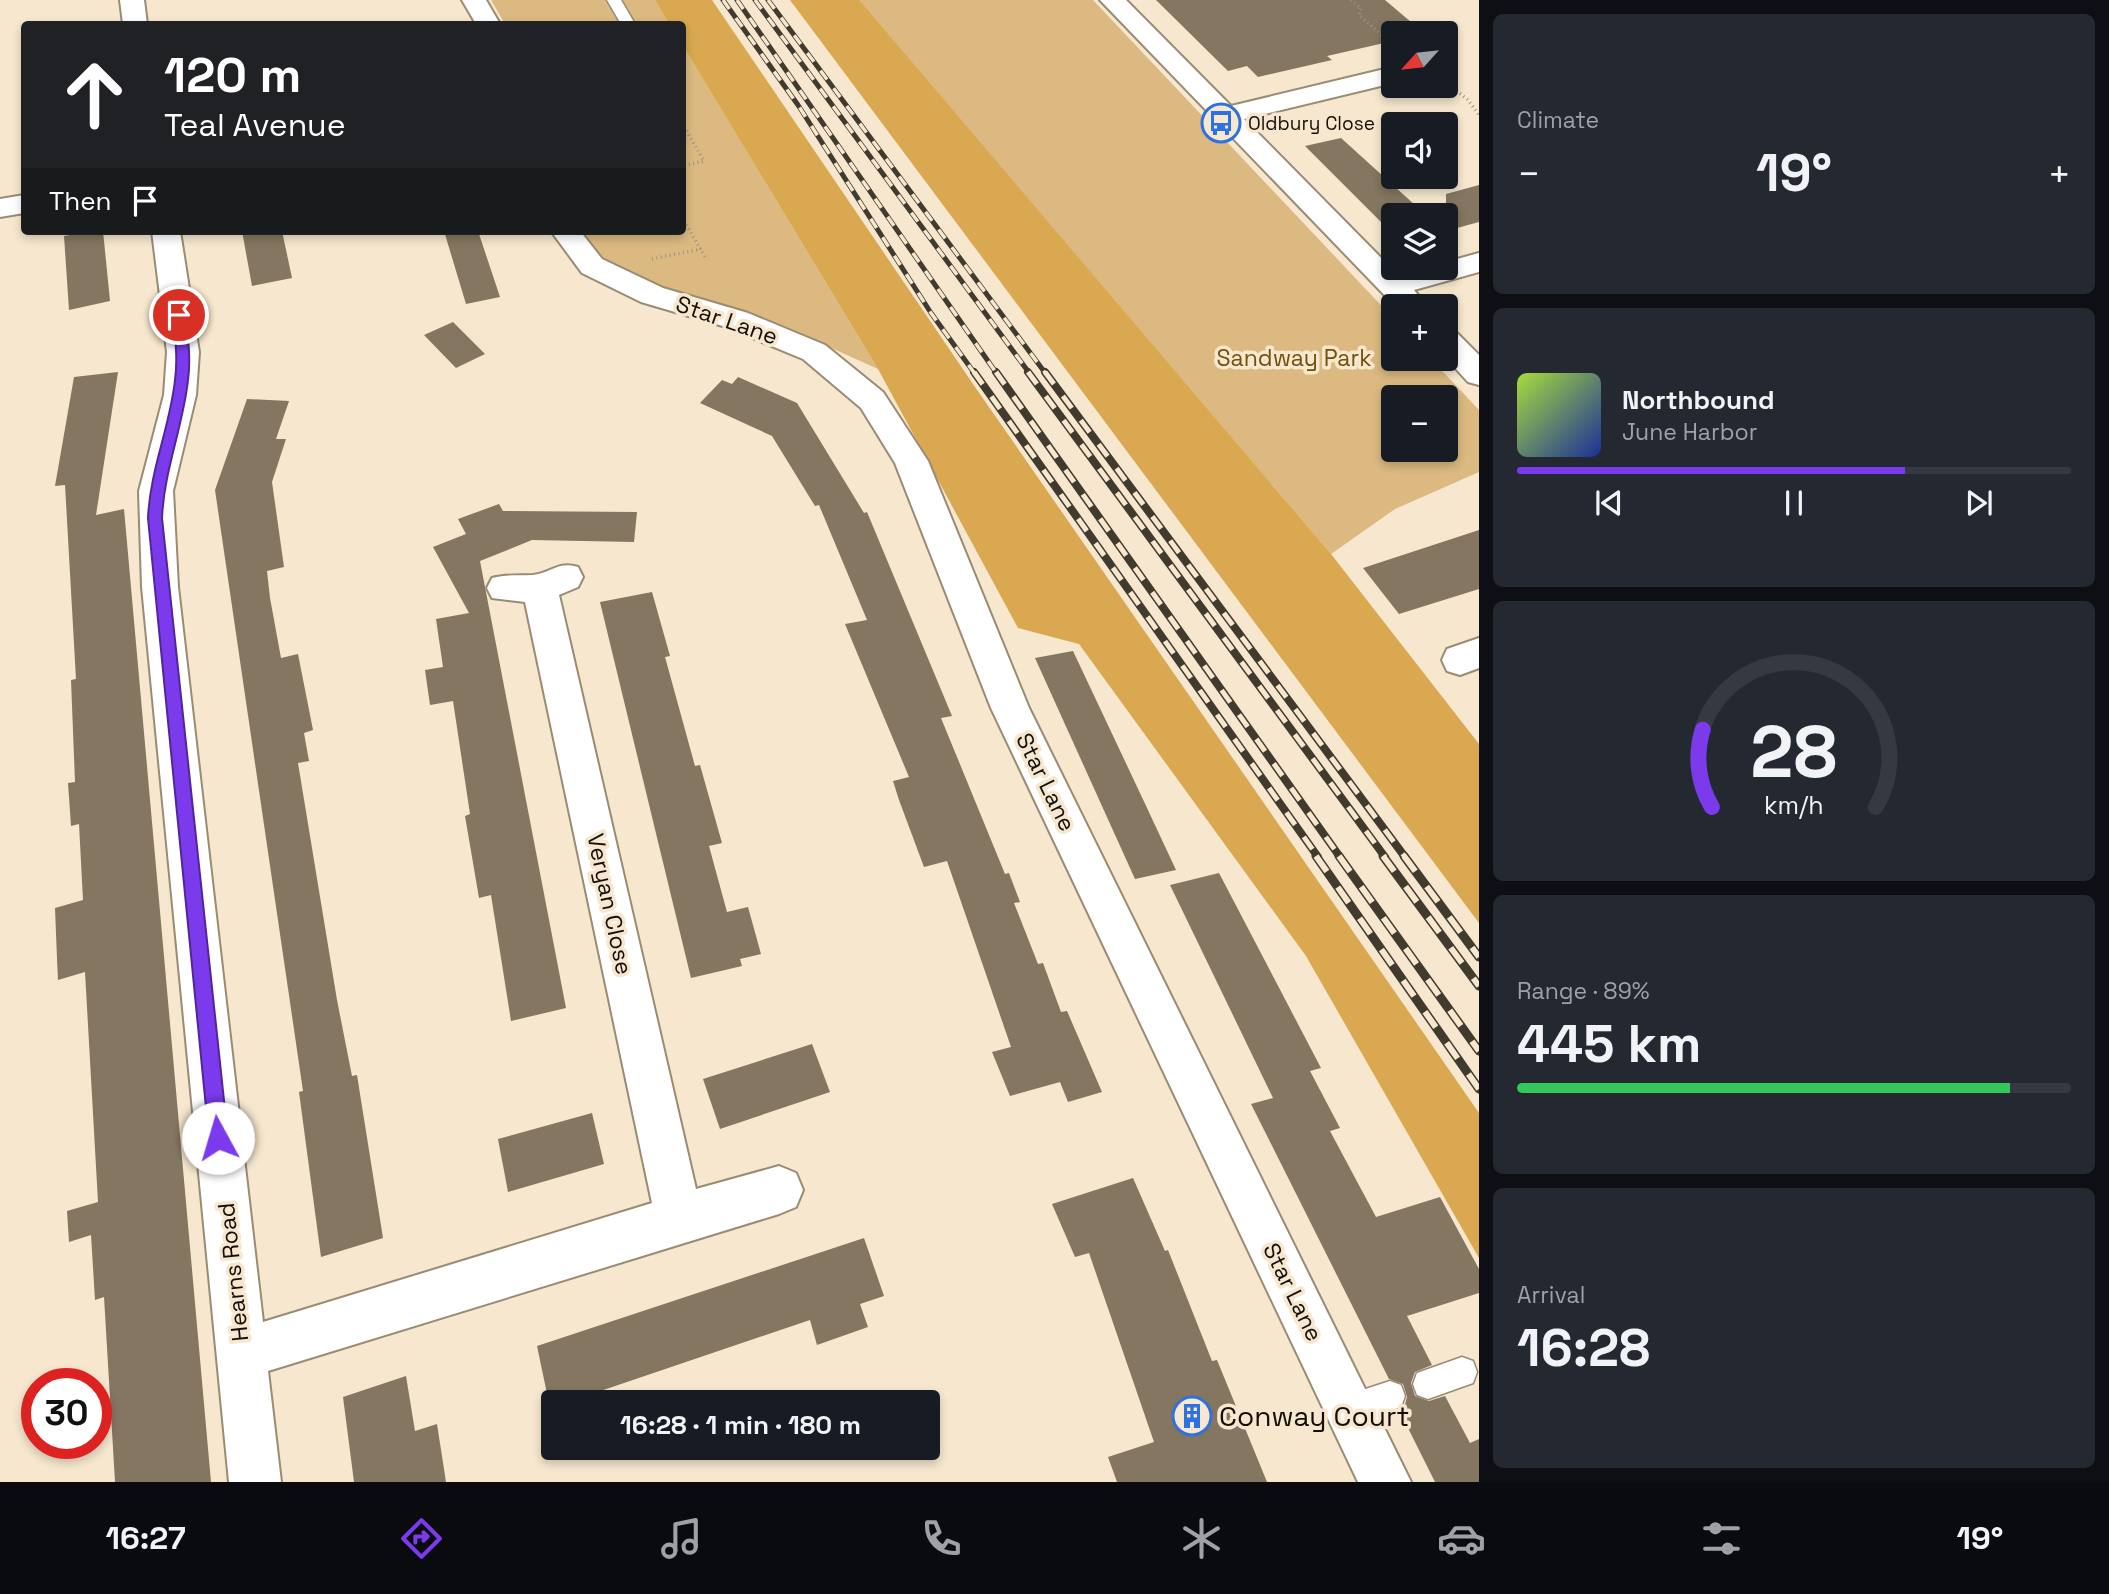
<!DOCTYPE html>
<meta charset="utf-8">
<style>
body{margin:0;font-family:"Space Grotesk",sans-serif;background:#242831;color:#f1f3f6;height:100vh;display:flex;flex-direction:column;font-size:26px;white-space:nowrap}
*{box-sizing:border-box;margin:0}
p{font-size:23px;color:#9ea1a6}
.icon{flex:none;width:38px;height:38px;fill:none;stroke:currentColor;stroke-width:2;stroke-linecap:round;stroke-linejoin:round}
.map{position:relative;flex:1;overflow:hidden}
.side{display:flex;flex-direction:column;gap:14px;padding:14px;background:#0d0f14;width:630px}
.side>*{flex:none}
.banner{position:absolute;left:21px;top:21px;width:665px;height:214px;border-radius:7px;box-shadow:0 4px 10px #0003;background:#202124;color:#fff;overflow:hidden}
.needle{width:46px;rotate:243deg}
.buttons{position:absolute;left:1381px;top:21px;display:grid;gap:14px}
.buttons a{display:grid;place-items:center;width:77px;height:77px;border-radius:7px;background:#171b24;box-shadow:0 4px 10px #0003;font-size:35px}
.speed{position:absolute;left:21px;top:1368px;display:flex;gap:14px;font-size:35px;font-weight:700;text-align:center}
.speed>*{display:grid;place-content:center;width:91px;height:91px;border-radius:50%;background:#171b24;box-shadow:0 4px 10px #0003;line-height:1}
.speed .limit{border:10px solid #d22;background:#fff;color:#111}
.pin{position:absolute;display:grid;place-items:center;width:60px;height:60px;color:#fff;margin:-30px;border:4px solid #fff;border-radius:50%;box-shadow:0 2px 7px #0007}
.me{position:absolute;width:77px;margin:-38px;rotate:354deg;stroke-linejoin:round;filter:drop-shadow(0 0 5px #0008)}
.turn{display:flex;align-items:center;gap:24px;height:147px;padding:0 28px;font-size:32px}
.turn .icon{width:91px;height:91px;stroke-width:2.5}
.turn b{display:block;font-size:49px;line-height:60px}
.then{display:flex;align-items:center;height:66px;padding:0 28px;background:#0003;gap:14px;font-size:26px}
.big{font-size:52px;font-weight:800;line-height:1.1}
.side .card{flex:1;display:flex;flex-direction:column;justify-content:center;gap:10px;min-width:0;padding:0 24px;border-radius:10px;background:#242831}
.side .dial{align-items:center;gap:0}
.dial svg{height:182px;overflow:visible;fill:none;stroke:#363941;stroke-width:7;stroke-linecap:round;text-anchor:middle}
.dial text{fill:#f1f3f6;stroke:none}
.song{display:flex;align-items:center;gap:21px}
.cover{width:84px;height:84px;border-radius:10px;background:linear-gradient(135deg,hsl(80 70% 55%),hsl(230 70% 35%))}
.played{height:7px;border-radius:4px;background:linear-gradient(90deg,#7c3aed 70%,#363941 70%)}
.keys{display:flex;justify-content:space-around;direction:ltr}
.heat{display:flex;justify-content:space-between;align-items:center;font-size:38px;direction:ltr}
.charge{height:10px;border-radius:5px;background:linear-gradient(90deg,#34c759 89%,#363941 0)}
.trip{position:absolute;left:541px;top:1390px;width:399px;height:70px;border-radius:7px;background:#171b24;box-shadow:0 4px 10px #0003;font-weight:800;line-height:70px;text-align:center}
.dock{display:flex;height:112px;justify-content:space-around;align-items:center;background:#090b0e;color:#9ea1a6}
.dock .icon{width:49px;height:49px}
.dock .current{color:#7c3aed}
.dock b{font-size:32px;color:#f1f3f6}
main{display:flex;flex:1;min-height:0}
.map>svg:first-child{display:block}
.green{fill:#dbb981;fill-rule:evenodd}
.forest{fill:#d9a850}
.building{fill:#847660}
.lines{fill:none;stroke-linecap:round;stroke-linejoin:round}
.lane-casing{stroke:#998b74;stroke-width:3}
.street-casing{stroke:#998b74;stroke-width:4}
.secondary-casing{stroke:#998b74;stroke-width:4}
.path{stroke:#9f9481;stroke-width:3.5;stroke-dasharray:1 3.5;stroke-linecap:butt}
.lane{fill:#fff;fill-rule:evenodd}
.street{fill:#fff;fill-rule:evenodd}
.secondary{fill:#fff;fill-rule:evenodd}
.rail-far2-casing{stroke:#413a2e;stroke-width:5}
.rail-far1-casing{stroke:#413a2e;stroke-width:8}
.rail-casing{stroke:#413a2e;stroke-width:9}
.rail-far2{stroke:#f6e7ce;stroke-width:3.5;stroke-dasharray:11;stroke-linecap:butt}
.rail-far1{stroke:#f6e7ce;stroke-width:5;stroke-dasharray:15;stroke-linecap:butt}
.rail{stroke:#f6e7ce;stroke-width:6;stroke-dasharray:19;stroke-linecap:butt}
.route{fill:#7c3aed;stroke:#51269a;stroke-width:2}
.labels{text-anchor:middle;dominant-baseline:central;stroke-width:7;stroke-linejoin:round;paint-order:stroke}
.far-poi-label{font-size:19px;fill:#140f06;stroke:#f6e7ce;text-anchor:start}
.street-label{font-size:23px;fill:#140f06;stroke:#f6e7ce}
.park-label{font-size:23px;fill:#71500c;stroke:#f6e7ce}
.near-poi-label{font-size:28px;fill:#140f06;stroke:#f6e7ce;text-anchor:start}
</style>
<main>
<div class="map">
<svg width="1479" height="1482" viewBox="0 0 1479 1482">
<rect width="100%" height="100%" fill="#f6e7ce"/>
<g class="green">
<path d="M 491,0 L 655,0 L 669,24 L 505,24 Z"/>
<path d="M 858,0 L 1093,0 L 1393,318 L 1393,359 L 1431,359 L 1479,410 L 1479,472 L 1395,509 L 1331,554 ZM 1393,397 L 1446,397 L 1446,450 L 1393,450 Z"/>
<path d="M 683,46 L 878,369 L 778,324 L 623,277 L 591,251 L 583,231 L 682,231 Z"/>
</g>
<g class="forest">
<path d="M 655,0 L 712,0 L 973,384 L 1479,1113 L 1479,1258 L 1306,956 L 1079,644 L 1018,628 L 878,369 L 683,46 L 682,24 L 669,24 Z"/>
<path d="M 790,0 L 859,0 L 1331,554 L 1479,744 L 1479,923 Z"/>
</g>
<g class="building">
<path d="M 1156,0 L 1385,0 L 1424,33 L 1393,33 L 1393,41 L 1327,56 L 1332,60 L 1258,77 L 1247,66 L 1228,71 Z"/>
<path d="M 1341,138 L 1426,215 L 1393,215 L 1393,225 L 1386,227 L 1305,146 Z"/>
<path d="M 1479,185 L 1479,222 L 1446,231 L 1446,194 Z"/>
<path d="M 94,231 L 103,231 L 110,301 L 69,310 L 64,236 Z"/>
<path d="M 242,231 L 282,231 L 292,278 L 252,286 Z"/>
<path d="M 444,231 L 478,231 L 500,297 L 466,304 Z"/>
<path d="M 453,322 L 485,354 L 456,368 L 424,335 Z"/>
<path d="M 118,372 L 96,515 L 124,509 L 211,1482 L 115,1482 L 104,1297 L 95,1300 L 91,1235 L 69,1242 L 67,1211 L 98,1202 L 85,972 L 58,980 L 57,959 L 55,908 L 83,900 L 79,824 L 71,826 L 68,783 L 75,782 L 71,680 L 76,679 L 65,485 L 55,486 L 74,377 Z"/>
<path d="M 738,377 L 797,403 L 864,513 L 867,512 L 952,716 L 941,718 L 1005,874 L 1009,873 L 1020,902 L 1014,903 L 1038,964 L 1043,963 L 1061,1012 L 1067,1011 L 1102,1092 L 1068,1102 L 1060,1082 L 1010,1096 L 992,1052 L 1011,1047 L 947,861 L 924,867 L 899,800 L 893,781 L 909,777 L 845,624 L 867,620 L 819,505 L 815,506 L 772,436 L 700,403 L 722,380 L 732,384 Z"/>
<path d="M 247,399 L 289,401 L 276,439 L 286,439 L 272,482 L 284,567 L 267,571 L 270,598 L 281,658 L 298,654 L 313,730 L 304,733 L 309,761 L 298,763 L 337,1000 L 352,1076 L 357,1075 L 383,1238 L 321,1257 L 299,1092 L 303,1091 L 215,490 Z"/>
<path d="M 499,504 L 503,511 L 637,512 L 634,542 L 532,540 L 480,561 L 566,1008 L 511,1021 L 491,895 L 479,898 L 465,816 L 470,814 L 453,701 L 430,705 L 425,670 L 443,667 L 436,619 L 469,613 L 433,547 L 466,534 L 458,519 Z"/>
<path d="M 1479,530 L 1479,589 L 1399,614 L 1363,568 Z"/>
<path d="M 652,592 L 670,656 L 665,657 L 695,766 L 700,765 L 722,843 L 709,846 L 727,912 L 748,907 L 761,954 L 740,959 L 742,966 L 691,978 L 600,602 Z"/>
<path d="M 1073,651 L 1140,793 L 1176,870 L 1135,879 L 1035,658 Z"/>
<path d="M 1219,873 L 1321,1068 L 1310,1071 L 1340,1128 L 1330,1131 L 1376,1217 L 1440,1197 L 1479,1269 L 1479,1293 L 1407,1316 L 1432,1365 L 1415,1372 L 1411,1383 L 1415,1396 L 1429,1401 L 1445,1396 L 1470,1443 L 1479,1439 L 1479,1482 L 1435,1482 L 1399,1410 L 1404,1408 L 1407,1397 L 1403,1384 L 1389,1379 L 1251,1104 L 1273,1098 L 1170,885 Z"/>
<path d="M 812,1044 L 830,1092 L 720,1129 L 703,1079 Z"/>
<path d="M 592,1113 L 604,1164 L 508,1192 L 498,1139 Z"/>
<path d="M 1133,1178 L 1165,1251 L 1168,1250 L 1212,1361 L 1217,1360 L 1267,1482 L 1117,1482 L 1108,1457 L 1154,1442 L 1089,1253 L 1075,1257 L 1052,1204 Z"/>
<path d="M 864,1238 L 884,1296 L 860,1304 L 868,1327 L 817,1345 L 810,1320 L 568,1402 L 553,1402 L 550,1408 L 537,1346 Z"/>
<path d="M 406,1376 L 415,1431 L 437,1424 L 446,1482 L 354,1482 L 343,1397 Z"/>
</g>
<g class="lines">
<defs>
<g id="lane">
<path d="M 607,0 L 621,0 L 635,24 L 621,24 Z"/>
<path d="M 1462,1357 L 1473,1361 L 1477,1372 L 1473,1383 L 1428,1399 L 1417,1395 L 1413,1384 L 1417,1373 Z"/>
<path d="M 1390,1381 L 1401,1385 L 1405,1396 L 1401,1407 L 1349,1424 L 1338,1420 L 1334,1409 L 1338,1398 Z"/>
</g>
<g id="street">
<path d="M 120,0 L 144,0 L 147,24 L 123,24 Z"/>
<path d="M 1100,0 L 1126,0 L 1231,106 L 1393,67 L 1393,83 L 1244,119 L 1398,275 L 1423,268 L 1446,268 L 1446,262 L 1479,253 L 1479,272 L 1414,290 L 1427,306 L 1395,306 Z"/>
<path d="M 24,195 L 24,213 L 0,217 L 0,199 Z"/>
<path d="M 152,231 L 180,231 L 199,352 L 196,395 L 173,491 L 178,587 L 263,1322 L 652,1203 L 525,602 L 492,598 L 487,588 L 492,578 C 507,574 519,576 533,575 C 551,573 558,561 578,567 L 583,577 L 578,587 L 559,595 L 696,1189 L 779,1166 L 796,1173 L 803,1190 L 796,1207 L 779,1214 L 268,1371 L 281,1482 L 229,1482 L 142,587 L 139,491 L 164,395 L 167,352 Z"/>
<path d="M 1446,330 L 1457,333 L 1479,355 L 1479,385 L 1468,382 L 1446,358 Z"/>
<path d="M 1479,638 L 1479,668 L 1460,675 L 1447,671 L 1442,660 L 1447,649 Z"/>
</g>
<g id="secondary">
<path d="M 462,0 L 486,0 L 500,24 L 476,24 Z"/>
<path d="M 551,231 L 580,231 L 602,259 L 663,288 L 748,313 L 825,345 L 883,392 L 928,461 L 1029,708 L 1411,1482 L 1358,1482 L 991,708 L 895,463 L 861,408 L 803,359 L 726,327 L 641,302 L 582,273 Z"/>
</g>
</defs>
<use href="#lane" class="lane-casing"/>
<use href="#street" class="street-casing"/>
<use href="#secondary" class="secondary-casing"/>
<g class="path">
<path d="M 1351,0 L 1361,8 L 1359,15 L 1393,45"/>
<path d="M 1446,82 L 1468,100 L 1479,115"/>
<path d="M 682,123 L 704,161 L 682,166"/>
<path d="M 682,217 L 705,257"/>
<path d="M 652,259 L 701,249"/>
</g>
<use href="#lane" class="lane"/>
<use href="#street" class="street"/>
<use href="#secondary" class="secondary"/>
<defs>
<g id="rail-far2">
<path d="M 723,0 L 798,105 L 931,313 L 975,374"/>
<path d="M 737,0 L 997,374"/>
<path d="M 755,0 L 1030,374"/>
<path d="M 768,0 L 1046,374"/>
</g>
<g id="rail-far1">
<path d="M 974,372 L 1318,857"/>
<path d="M 996,372 L 1340,857"/>
<path d="M 1028,372 L 1385,857"/>
<path d="M 1045,372 L 1405,857"/>
</g>
<g id="rail">
<path d="M 1316,856 L 1479,1089"/>
<path d="M 1339,856 L 1479,1051"/>
<path d="M 1383,856 L 1479,986"/>
<path d="M 1404,856 L 1479,957"/>
</g>
</defs>
<use href="#rail-far2" class="rail-far2-casing"/>
<use href="#rail-far1" class="rail-far1-casing"/>
<use href="#rail" class="rail-casing"/>
<use href="#rail-far2" class="rail-far2"/>
<use href="#rail-far1" class="rail-far1"/>
<use href="#rail" class="rail"/>
</g>
<path class="route" d="M 179,311 L 185,315 C 188,337 191,358 188,380 C 183,427 164,470 162,518 L 228,1138 L 225,1144 L 218,1147 L 211,1144 L 209,1138 L 148,518 C 150,470 170,427 175,380 C 178,358 175,337 173,315 Z"/>
<defs>
<symbol id="bus-ring" viewBox="-11 -11 22 22"><circle r="9.5" fill="#f6e7ce" stroke="#2e72df" stroke-width="1.5"/><path d="M-5-6H5V4H4V6H2V4H-2V6H-4V4H-5ZM-3.5-4V0h7V-4ZM-3.5 1.2v1.5H-2V1.2ZM2 1.2v1.5H3.5V1.2Z" fill="#2e72df"/></symbol>
<symbol id="building-ring" viewBox="-11 -11 22 22"><circle r="9.5" fill="#f6e7ce" stroke="#2e72df" stroke-width="1.5"/><path d="M-4-6H4V6H1V3H-1V6H-4ZM-2.5-4.3h1.7v1.8h-1.7ZM.8-4.3h1.7v1.8H.8ZM-2.5-1h1.7V.8h-1.7ZM.8-1h1.7V.8H.8Z" fill="#2e72df"/></symbol>
</defs>
<g fill-rule="evenodd">
<use href="#bus-ring" x="1199" y="101" width="44" height="44"/>
<use href="#building-ring" x="1170" y="1394" width="44" height="44"/>
</g>
<g class="labels">
<g class="far-poi-label">
<text x="1248" y="123">Oldbury Close</text>
</g>
<g class="street-label">
<text transform="translate(727 320) rotate(19)">Star Lane</text>
<text transform="translate(1046 782) rotate(64)">Star Lane</text>
<text transform="translate(610 904) rotate(78)">Veryan Close</text>
<text transform="translate(233 1272) rotate(-96)">Hearns Road</text>
<text transform="translate(1293 1292) rotate(64)">Star Lane</text>
</g>
<g class="park-label">
<text x="1294" y="358">Sandway Park</text>
</g>
<g class="near-poi-label">
<text x="1219" y="1416">Conway Court</text>
</g>
</g>
</svg>
<div class="buttons">
<a><svg class="needle" viewBox="-14 -14 28 28"><path d="M0-13l5 13h-10z" fill="#e53935"/><path d="M0 13l5-13h-10z" fill="#9ea1a6"/></svg></a>
<a><svg class="icon" aria-label="sound" viewBox="0 0 24 24"><path d="M4 9h4l5-4v14l-5-4H4zM17 9q2 3 0 6"/></svg></a>
<a><svg class="icon" aria-label="layers" viewBox="0 0 24 24"><path d="M12 4l9 5-9 5-9-5zM3 14l9 5 9-5"/></svg></a>
<a>+</a>
<a>−</a>
</div>
<div class="speed"><div class="limit">30</div></div>
<div class="pin" style="left:179px;top:315px;background:#d93025"><svg class="icon" aria-label="arrive" viewBox="0 0 24 24"><path d="M6 21V4h12l-3 4 3 4H6"/></svg></div>
<svg class="me" style="left:218px;top:1138px" viewBox="-20 -20 40 40"><circle r="19" fill="#fff"/><path d="M0-13L10 11 0 6-10 11z" fill="#7c3aed"/></svg>
<div class="trip">16:28 · 1 min · 180 m</div>
<div class="banner">
<div class="turn"><svg class="icon" aria-label="ahead" viewBox="0 0 24 24"><path d="M12 20V5M6 11l6-6 6 6"/></svg><div><b>120 m</b>Teal Avenue</div></div>
<div class="then">Then<svg class="icon" aria-label="arrive" viewBox="0 0 24 24"><path d="M6 21V4h12l-3 4 3 4H6"/></svg></div>
</div>
</div>
<section class="side">
<div class="card"><p>Climate</p>
<div class="heat"><a>−</a><b class="big">19°</b><a>+</a></div>
</div>
<div class="card">
<div class="song"><i class="cover"></i><div><b>Northbound</b><p>June Harbor</p></div></div>
<div class="played"></div>
<div class="keys"><svg class="icon" aria-label="previous" viewBox="0 0 24 24"><path d="M18 5L8 12l10 7zM5 5v14"/></svg><svg class="icon" aria-label="pause" viewBox="0 0 24 24"><path d="M8 5v14M16 5v14"/></svg><svg class="icon" aria-label="next" viewBox="0 0 24 24"><path d="M6 5l10 7-10 7zM19 5v14"/></svg></div>
</div>
<div class="card dial"><svg viewBox="0 0 100 80">
<path d="M14 69A42 42 0 1 1 86 69"/>
<path d="M14 69A42 42 0 0 1 10 35" stroke="#7c3aed"/>
<text x="50" y="56" font-size="32" font-weight="700">28</text>
<text x="50" y="72" font-size="11">km/h</text>
</svg></div>
<div class="card"><p>Range · 89%</p><b class="big">445 km</b><div class="charge"></div></div>
<div class="card"><p>Arrival</p><b class="big">16:28</b></div>
</section>
</main>
<nav class="dock">
<b>16:27</b>
<svg class="icon current" aria-label="directions" viewBox="0 0 24 24"><path d="M12 3l9 9-9 9-9-9zM9 14v-3h6M13 9l2 2-2 2"/></svg>
<svg class="icon" aria-label="music" viewBox="0 0 24 24"><path d="M9 18V5l10-2v13"/><circle cx="6" cy="18" r="3"/><circle cx="16" cy="16" r="3"/></svg>
<svg class="icon" aria-label="phone" viewBox="0 0 24 24"><path d="M5 4h4l2 5-3 2q2 4 5 5l2-3 5 2v4C11 20 4 13 5 4z"/></svg>
<svg class="icon" aria-label="climate" viewBox="0 0 24 24"><path d="M12 3v18M4 7l16 10M4 17L20 7"/></svg>
<svg class="icon" aria-label="car" viewBox="0 0 24 24"><path d="M5 17H2v-5l4-1 3-4h7l3 4 3 1v5h-3M9 17h6M6 11h13"/><circle cx="7" cy="17" r="2"/><circle cx="17" cy="17" r="2"/></svg>
<svg class="icon" aria-label="filters" viewBox="0 0 24 24"><path d="M4 7h16M4 17h16"/><circle cx="9" cy="7" r="2"/><circle cx="15" cy="17" r="2"/></svg>
<b>19°</b>
</nav>
